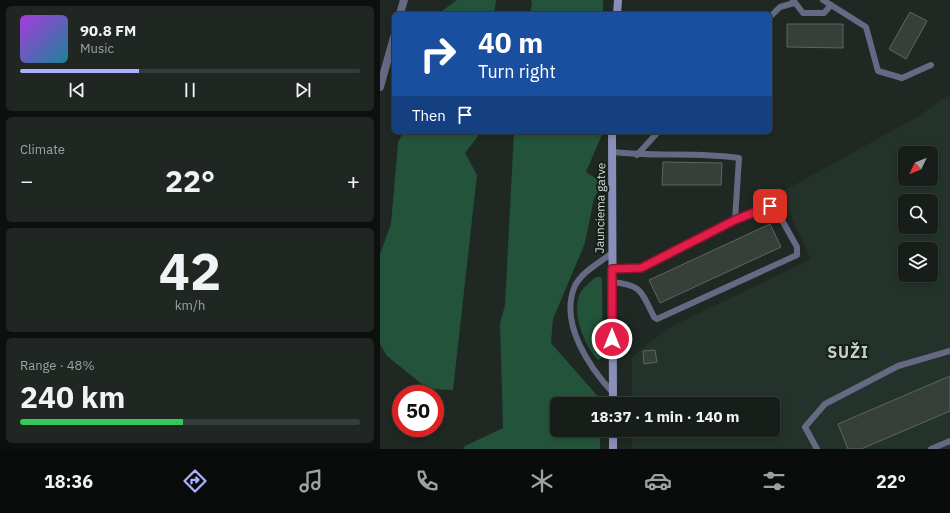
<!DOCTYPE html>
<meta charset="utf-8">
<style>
body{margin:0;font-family:"IBM Plex Sans",sans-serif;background:#202723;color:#f1f3f6;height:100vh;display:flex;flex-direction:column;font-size:15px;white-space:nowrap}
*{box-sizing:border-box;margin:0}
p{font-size:13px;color:#9ea2a2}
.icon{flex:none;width:22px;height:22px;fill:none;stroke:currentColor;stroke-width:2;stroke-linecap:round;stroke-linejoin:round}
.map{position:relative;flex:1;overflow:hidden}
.side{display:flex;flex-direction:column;gap:6px;padding:6px;background:#0d100e;width:380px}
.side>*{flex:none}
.banner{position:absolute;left:12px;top:12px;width:380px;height:122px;border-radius:6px;box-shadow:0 2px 6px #0003,0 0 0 1px #363c39;background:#1a4fa0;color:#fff;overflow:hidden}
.needle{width:26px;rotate:227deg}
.fabs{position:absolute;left:518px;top:146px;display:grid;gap:8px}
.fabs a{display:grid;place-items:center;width:40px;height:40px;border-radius:6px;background:#171e1a;box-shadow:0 2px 6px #0003,0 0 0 1px #363c39;font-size:20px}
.speed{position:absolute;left:12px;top:385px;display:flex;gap:8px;font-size:20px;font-weight:700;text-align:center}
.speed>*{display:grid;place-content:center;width:52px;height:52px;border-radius:50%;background:#171e1a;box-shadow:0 2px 6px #0003,0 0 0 1px #363c39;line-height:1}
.speed .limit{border:6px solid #d22;background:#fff;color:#111}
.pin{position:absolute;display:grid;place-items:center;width:34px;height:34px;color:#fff;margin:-17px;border-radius:8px;box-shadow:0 2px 6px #0006}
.me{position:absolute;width:44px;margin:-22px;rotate:0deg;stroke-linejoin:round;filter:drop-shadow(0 0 3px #0008)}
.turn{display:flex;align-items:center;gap:14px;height:84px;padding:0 20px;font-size:18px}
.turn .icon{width:52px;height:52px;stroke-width:2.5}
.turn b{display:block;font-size:28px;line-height:34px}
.then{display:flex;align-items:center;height:38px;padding:0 20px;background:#0003;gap:8px;font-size:15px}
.big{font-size:30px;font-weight:800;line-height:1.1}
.side .card{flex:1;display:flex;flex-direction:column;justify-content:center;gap:6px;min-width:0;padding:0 14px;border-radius:6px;background:#202723}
.side .dial{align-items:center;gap:0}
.dial b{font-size:52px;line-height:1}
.song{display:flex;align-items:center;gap:12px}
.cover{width:48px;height:48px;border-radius:6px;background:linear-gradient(135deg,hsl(280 70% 55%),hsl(190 70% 35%))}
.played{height:4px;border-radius:2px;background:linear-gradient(90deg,#aab0fb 35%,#363c39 35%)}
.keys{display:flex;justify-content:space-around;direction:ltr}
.heat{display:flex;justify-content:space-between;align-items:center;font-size:22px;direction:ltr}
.charge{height:6px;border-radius:3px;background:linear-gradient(90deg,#34c759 48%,#363c39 0)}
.trip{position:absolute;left:170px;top:397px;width:230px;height:40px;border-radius:6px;background:#171e1a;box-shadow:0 2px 6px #0003,0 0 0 1px #363c39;font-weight:800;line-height:40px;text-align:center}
.tab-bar{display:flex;height:64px;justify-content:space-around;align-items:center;background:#090c0a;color:#9ea2a2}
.tab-bar .icon{width:28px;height:28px}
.tab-bar .current{color:#aab0fb}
.tab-bar b{font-size:18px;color:#f1f3f6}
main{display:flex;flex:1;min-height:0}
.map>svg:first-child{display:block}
.built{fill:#23322a;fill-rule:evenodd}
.green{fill:#24533b}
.building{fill:#363f3a;stroke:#5d6761}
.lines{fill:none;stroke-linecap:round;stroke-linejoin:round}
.service{stroke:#666983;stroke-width:6}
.minor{stroke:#666983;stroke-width:8}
.secondary{stroke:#8a8fb9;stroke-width:8}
.route-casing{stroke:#92132f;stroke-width:10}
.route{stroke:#e11d48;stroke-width:7}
.labels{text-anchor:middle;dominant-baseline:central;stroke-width:4;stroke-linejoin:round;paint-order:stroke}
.street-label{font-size:12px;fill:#d5dbd7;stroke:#161e19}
.district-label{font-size:16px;font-weight:bold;letter-spacing:1px;fill:#c4cfc8;stroke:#161e19}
</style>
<main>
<section class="side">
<div class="card">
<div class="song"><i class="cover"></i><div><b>90.8 FM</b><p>Music</p></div></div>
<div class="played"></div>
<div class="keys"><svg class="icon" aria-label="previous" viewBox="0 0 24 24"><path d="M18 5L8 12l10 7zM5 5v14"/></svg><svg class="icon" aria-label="pause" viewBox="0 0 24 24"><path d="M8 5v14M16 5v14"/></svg><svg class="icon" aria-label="next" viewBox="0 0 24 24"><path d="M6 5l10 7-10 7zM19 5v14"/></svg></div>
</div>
<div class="card"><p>Climate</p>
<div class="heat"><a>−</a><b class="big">22°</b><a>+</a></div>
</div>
<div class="card dial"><b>42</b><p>km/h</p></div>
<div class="card"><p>Range · 48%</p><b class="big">240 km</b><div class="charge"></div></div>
</section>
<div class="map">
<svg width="570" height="449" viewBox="0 0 570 449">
<rect width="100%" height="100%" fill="#1f2823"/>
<path class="built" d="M 570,94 L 570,449 L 252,449 L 252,430 L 393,430 L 393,404 L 252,404 L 252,357 L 288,328 L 431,259 L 400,193 L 540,115 ZM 525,153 L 551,153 L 551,179 L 525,179 ZM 525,201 L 551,201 L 551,227 L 525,227 ZM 525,249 L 551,249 L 551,275 L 525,275 Z"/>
<g class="green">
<path d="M 77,0 L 116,0 L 114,14 L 58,14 Z"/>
<path d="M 151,0 L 223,0 L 223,14 L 150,14 L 152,2 Z"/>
<path d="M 23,132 L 101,132 L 85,153 L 97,175 L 73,390 L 48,389 L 7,356 L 0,344 L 0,254 L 11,224 L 18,143 Z"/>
<path d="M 134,132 L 223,132 L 206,172 L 223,183 L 214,198 L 205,243 L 173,319 L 171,343 L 221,400 L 221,404 L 177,404 L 177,430 L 220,430 L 220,449 L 83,449 L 85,446 L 123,428 L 120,324 L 125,305 Z"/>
<path d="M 216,277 L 221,277 L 222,281 L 223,357 L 218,360 C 204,345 189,309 202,290 C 206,285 211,281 216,277 Z"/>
</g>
<g class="building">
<path d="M 530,12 L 547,21 L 526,59 L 509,49 Z"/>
<path d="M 407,24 L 463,24 L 463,48 L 407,47 Z"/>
<path d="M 283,162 L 342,163 L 341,185 L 282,185 Z"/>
<path d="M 390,224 L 401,247 L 280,303 L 269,280 Z"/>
<path d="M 275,350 L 277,362 L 264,364 L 263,351 Z"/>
<path d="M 570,376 L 570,411 L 481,449 L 468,449 L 458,424 Z"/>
</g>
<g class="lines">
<g class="service">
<path d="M 413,0 L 423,13 L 444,13 L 451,5"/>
<path d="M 443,0 L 486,27 L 498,71 L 522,78 L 551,65"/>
<path d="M 390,17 L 400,7 L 414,3"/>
<path d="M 257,155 L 278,132"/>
<path d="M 232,253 C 219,263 200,273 194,288 C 180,325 210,368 233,393"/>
<path d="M 232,269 L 261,268 L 355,220 L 359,158 C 317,152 275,157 233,152"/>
<path d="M 232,282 C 262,285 261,291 274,317 L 277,319 L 417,255 L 417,247 L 394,206 L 355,220"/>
<path d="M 437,449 L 425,427 L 445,404 L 518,366 L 570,351"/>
<path d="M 551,449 L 570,441"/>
</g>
<g class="minor">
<path d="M 20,14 L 24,0"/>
<path d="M 0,87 L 14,37"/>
</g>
<g class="secondary">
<path d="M 237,14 L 238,0"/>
<path d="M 232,132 L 233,404"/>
<path d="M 233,430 L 233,449"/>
</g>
</g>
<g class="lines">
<defs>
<path id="route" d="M 232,339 L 232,269 L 261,268 L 355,220 L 390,206"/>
</defs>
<use href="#route" class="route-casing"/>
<use href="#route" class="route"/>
</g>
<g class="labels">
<g class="street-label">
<text transform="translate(220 208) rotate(-89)">Jaunciema gatve</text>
</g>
<g class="district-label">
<text x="468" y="352">SUŽI</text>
</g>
</g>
</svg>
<div class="fabs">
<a><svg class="needle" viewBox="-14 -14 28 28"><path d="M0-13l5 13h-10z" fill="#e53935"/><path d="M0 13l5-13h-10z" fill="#9ea2a2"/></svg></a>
<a><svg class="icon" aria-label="search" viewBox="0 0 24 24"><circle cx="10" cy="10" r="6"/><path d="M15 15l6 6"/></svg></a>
<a><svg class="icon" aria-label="layers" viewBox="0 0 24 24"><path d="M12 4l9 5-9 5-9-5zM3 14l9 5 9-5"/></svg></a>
</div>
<div class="speed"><div class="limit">50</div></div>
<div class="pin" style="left:390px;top:206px;background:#d93025"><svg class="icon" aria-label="arrive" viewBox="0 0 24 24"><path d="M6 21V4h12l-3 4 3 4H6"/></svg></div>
<svg class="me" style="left:232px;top:339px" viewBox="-20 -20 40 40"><circle r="17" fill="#e11d48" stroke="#fff" stroke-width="3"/><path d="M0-11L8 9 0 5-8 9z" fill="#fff"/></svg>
<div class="trip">18:37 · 1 min · 140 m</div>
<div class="banner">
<div class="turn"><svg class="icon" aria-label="right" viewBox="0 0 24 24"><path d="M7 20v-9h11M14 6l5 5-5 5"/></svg><div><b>40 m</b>Turn right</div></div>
<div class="then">Then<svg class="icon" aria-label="arrive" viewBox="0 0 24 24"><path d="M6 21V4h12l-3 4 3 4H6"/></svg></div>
</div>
</div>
</main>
<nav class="tab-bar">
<b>18:36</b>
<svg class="icon current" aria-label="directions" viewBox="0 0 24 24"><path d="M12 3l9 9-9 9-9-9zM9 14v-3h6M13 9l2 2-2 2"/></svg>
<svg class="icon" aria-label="music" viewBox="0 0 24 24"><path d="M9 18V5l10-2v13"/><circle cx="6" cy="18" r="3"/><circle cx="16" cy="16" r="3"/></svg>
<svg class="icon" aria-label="phone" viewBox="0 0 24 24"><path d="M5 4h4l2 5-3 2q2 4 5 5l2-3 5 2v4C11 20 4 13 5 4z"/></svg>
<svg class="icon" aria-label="climate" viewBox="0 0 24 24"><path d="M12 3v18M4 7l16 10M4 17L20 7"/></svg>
<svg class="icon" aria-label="car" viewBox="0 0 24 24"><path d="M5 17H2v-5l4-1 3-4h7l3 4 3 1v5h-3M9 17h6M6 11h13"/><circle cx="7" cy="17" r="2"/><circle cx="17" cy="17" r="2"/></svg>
<svg class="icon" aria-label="filters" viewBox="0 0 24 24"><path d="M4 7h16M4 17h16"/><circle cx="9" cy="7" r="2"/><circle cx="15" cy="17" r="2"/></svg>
<b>22°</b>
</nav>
